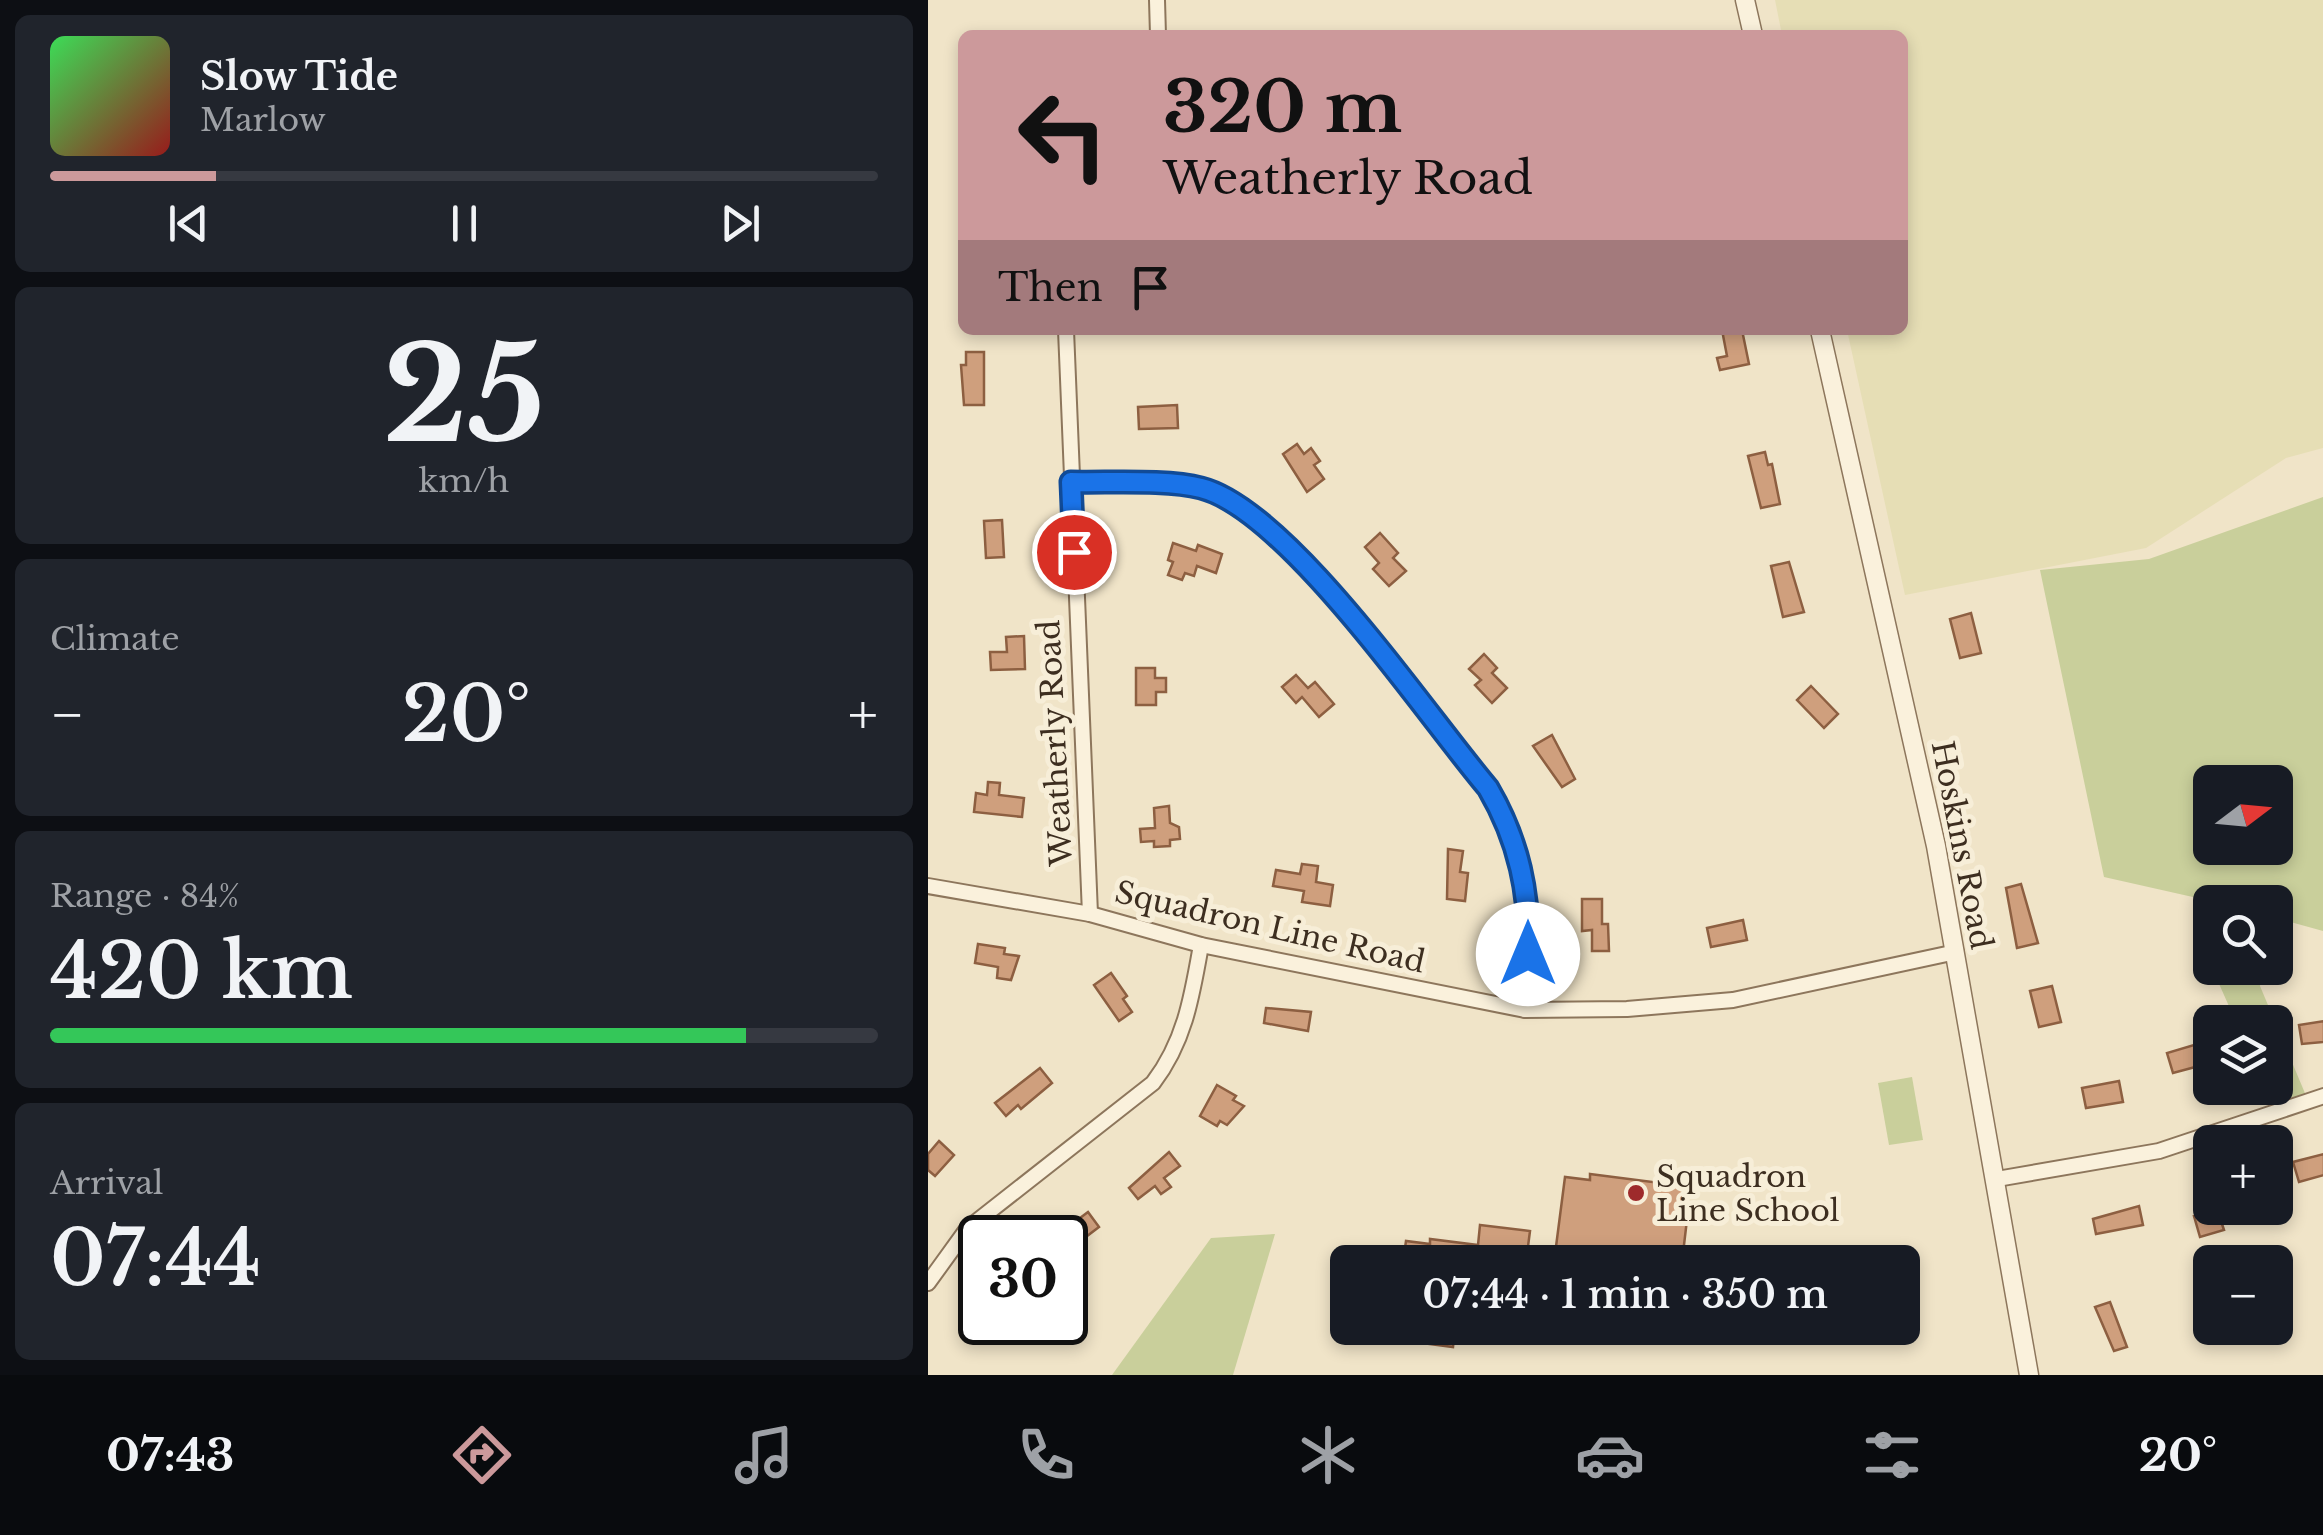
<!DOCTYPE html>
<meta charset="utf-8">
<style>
body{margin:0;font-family:"Libre Baskerville",serif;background:#20242c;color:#f1f3f6;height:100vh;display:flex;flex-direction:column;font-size:38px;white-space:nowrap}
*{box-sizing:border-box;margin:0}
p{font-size:32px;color:#9ea1a6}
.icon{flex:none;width:55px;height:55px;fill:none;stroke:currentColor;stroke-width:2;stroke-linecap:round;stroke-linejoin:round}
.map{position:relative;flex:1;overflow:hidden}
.panel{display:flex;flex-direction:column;gap:15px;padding:15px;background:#0d0f14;width:928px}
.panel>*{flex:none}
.top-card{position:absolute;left:30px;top:30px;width:950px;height:305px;border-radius:15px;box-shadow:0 5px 15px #0003;background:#cc999b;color:#111;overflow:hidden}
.needle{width:65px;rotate:74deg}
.tools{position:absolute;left:1265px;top:765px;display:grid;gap:20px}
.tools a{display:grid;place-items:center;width:100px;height:100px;border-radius:15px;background:#171b24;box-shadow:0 5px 15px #0003;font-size:50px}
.speed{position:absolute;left:30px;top:1215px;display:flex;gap:20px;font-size:50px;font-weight:700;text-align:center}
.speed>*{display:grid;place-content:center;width:130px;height:130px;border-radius:50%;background:#171b24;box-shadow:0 5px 15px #0003;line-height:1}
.speed .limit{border:5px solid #111;border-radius:15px;background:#fff;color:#111}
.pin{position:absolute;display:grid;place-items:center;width:85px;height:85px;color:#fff;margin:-42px;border:5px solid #fff;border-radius:50%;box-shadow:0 2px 10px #0007}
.me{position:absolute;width:110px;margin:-55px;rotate:0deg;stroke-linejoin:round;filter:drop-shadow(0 0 8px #0008)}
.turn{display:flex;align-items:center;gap:35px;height:210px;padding:0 40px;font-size:45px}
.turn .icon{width:130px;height:130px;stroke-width:2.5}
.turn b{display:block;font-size:70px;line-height:85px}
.then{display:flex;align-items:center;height:95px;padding:0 40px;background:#0003;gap:20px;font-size:38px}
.big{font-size:75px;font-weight:600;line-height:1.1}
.panel .card{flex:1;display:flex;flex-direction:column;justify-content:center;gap:15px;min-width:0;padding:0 35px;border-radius:15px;background:#20242c}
.panel .dial{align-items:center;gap:0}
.dial b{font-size:130px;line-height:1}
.song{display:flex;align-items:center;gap:30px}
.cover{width:120px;height:120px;border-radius:15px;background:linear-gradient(135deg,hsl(130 70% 55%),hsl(0 70% 35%))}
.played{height:10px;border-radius:5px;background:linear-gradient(90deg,#cc999b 20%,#363941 20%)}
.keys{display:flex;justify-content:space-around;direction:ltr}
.heat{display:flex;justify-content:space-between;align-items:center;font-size:55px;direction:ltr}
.charge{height:15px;border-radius:8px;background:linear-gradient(90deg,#34c759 84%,#363941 0)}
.trip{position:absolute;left:402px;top:1245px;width:590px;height:100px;border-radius:15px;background:#171b24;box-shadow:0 5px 15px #0003;font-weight:600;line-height:100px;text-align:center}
.tabs{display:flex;height:160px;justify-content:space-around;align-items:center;background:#090b0e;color:#9ea1a6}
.tabs .icon{width:70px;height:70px}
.tabs .active{color:#cc999b}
.tabs b{font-size:45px;color:#f1f3f6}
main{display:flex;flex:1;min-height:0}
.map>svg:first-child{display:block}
.farmland{fill:#e6deb5}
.green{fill:#c9cf9b;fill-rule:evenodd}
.building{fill:#cf9f7d;stroke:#8d5f41;stroke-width:2.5}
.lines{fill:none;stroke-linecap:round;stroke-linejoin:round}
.minor-casing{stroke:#8d765c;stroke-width:18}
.tertiary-casing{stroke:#8d765c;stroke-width:21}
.minor{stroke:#faf1dc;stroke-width:14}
.tertiary{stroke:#faf1dc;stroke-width:18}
.route-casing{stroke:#114b97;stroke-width:25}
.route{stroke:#1a73e8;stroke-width:18}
.poi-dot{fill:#9e2a2b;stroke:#f7eed8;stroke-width:4}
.labels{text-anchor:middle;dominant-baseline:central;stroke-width:10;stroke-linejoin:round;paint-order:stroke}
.street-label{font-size:30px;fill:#3d2e20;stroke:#f7eed8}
.poi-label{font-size:30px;fill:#3d2e20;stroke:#f7eed8;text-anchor:start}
</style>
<main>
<section class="panel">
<div class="card">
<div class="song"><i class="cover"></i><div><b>Slow Tide</b><p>Marlow</p></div></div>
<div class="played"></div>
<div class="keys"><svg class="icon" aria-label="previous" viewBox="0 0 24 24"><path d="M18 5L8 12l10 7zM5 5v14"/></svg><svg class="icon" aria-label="pause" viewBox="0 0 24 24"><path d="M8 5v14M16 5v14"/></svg><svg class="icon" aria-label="next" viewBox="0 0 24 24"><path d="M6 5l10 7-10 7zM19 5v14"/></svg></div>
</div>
<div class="card dial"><b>25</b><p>km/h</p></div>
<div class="card"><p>Climate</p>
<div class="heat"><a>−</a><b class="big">20°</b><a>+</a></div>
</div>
<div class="card"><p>Range · 84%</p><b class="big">420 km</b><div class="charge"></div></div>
<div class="card"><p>Arrival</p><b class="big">07:44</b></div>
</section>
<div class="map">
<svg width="1396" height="1375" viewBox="0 0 1396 1375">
<rect width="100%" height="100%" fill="#f0e4c8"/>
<path class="farmland" d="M 847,0 L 1395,0 L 1395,448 L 1358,458 L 1218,548 L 977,595 L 919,330 L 975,330 L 975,35 L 854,35 Z"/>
<g class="green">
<path d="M 1395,497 L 1395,931 L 1348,918 L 1348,902 L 1287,902 L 1176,877 L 1112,570 L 1221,559 ZM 1282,782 L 1348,782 L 1348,848 L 1282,848 Z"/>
<path d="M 1289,968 L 1335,968 L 1332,986 L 1379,1098 L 1345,1109 L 1336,1088 L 1348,1088 L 1348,1022 L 1308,1022 L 1288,977 Z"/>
<path d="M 984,1077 L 995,1140 L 961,1145 L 950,1083 Z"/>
<path d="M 347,1234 L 305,1375 L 184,1375 L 283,1238 Z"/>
</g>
<g class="building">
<path d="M 794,330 L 814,330 L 821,364 L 792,370 L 789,358 L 799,356 Z"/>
<path d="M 38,352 L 56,352 L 56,405 L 36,405 L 33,365 L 38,365 Z"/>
<path d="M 249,405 L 250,428 L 211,429 L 210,407 Z"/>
<path d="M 369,444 L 376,454 L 383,448 L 392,461 L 386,465 L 396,479 L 379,492 L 355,454 Z"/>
<path d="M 837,452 L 840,465 L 844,464 L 852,504 L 833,508 L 820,456 Z"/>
<path d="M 74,520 L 76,557 L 58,558 L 56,521 Z"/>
<path d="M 452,533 L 470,553 L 465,558 L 478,571 L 461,586 L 445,569 L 451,563 L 437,547 Z"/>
<path d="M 245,543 L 268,551 L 270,545 L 294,554 L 288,573 L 269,566 L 266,576 L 257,573 L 254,580 L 240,575 L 245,562 L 240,560 Z"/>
<path d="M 861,562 L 876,612 L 855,617 L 843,566 Z"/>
<path d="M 1043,613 L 1053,653 L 1032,658 L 1022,619 Z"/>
<path d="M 96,636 L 97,669 L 63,670 L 62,652 L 79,652 L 78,637 Z"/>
<path d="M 556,654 L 569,668 L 564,673 L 579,688 L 564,703 L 547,685 L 553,680 L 541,669 Z"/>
<path d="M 208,668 L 227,668 L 227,678 L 238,678 L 238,692 L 228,692 L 228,705 L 208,705 Z"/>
<path d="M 368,675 L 380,688 L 387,682 L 406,704 L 391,717 L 374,697 L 368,703 L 354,687 Z"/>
<path d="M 883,686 L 910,714 L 896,728 L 869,700 Z"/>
<path d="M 624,735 L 647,779 L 634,787 L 605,746 Z"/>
<path d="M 60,782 L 72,783 L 71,795 L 96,798 L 94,817 L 46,812 L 48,793 L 59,795 Z"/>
<path d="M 241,806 L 242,823 L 251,827 L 252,839 L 242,840 L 242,846 L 226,847 L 226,841 L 213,842 L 212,829 L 227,828 L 226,808 Z"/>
<path d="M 520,849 L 535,851 L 532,872 L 540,873 L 537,901 L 519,899 Z"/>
<path d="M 374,864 L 390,866 L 388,882 L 405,885 L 402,906 L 374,902 L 376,891 L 345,886 L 348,870 L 372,874 Z"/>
<path d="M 1093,884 L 1110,943 L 1089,948 L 1078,888 Z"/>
<path d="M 654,899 L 674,899 L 674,924 L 680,924 L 681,951 L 664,951 L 664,930 L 654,931 Z"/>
<path d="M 815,920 L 819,940 L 783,947 L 779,928 Z"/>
<path d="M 50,944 L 77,948 L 76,954 L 91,956 L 83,980 L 69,978 L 70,967 L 47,963 Z"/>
<path d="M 183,973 L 199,996 L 195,999 L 204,1012 L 191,1021 L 166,985 Z"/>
<path d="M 1124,986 L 1133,1022 L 1111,1027 L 1102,991 Z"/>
<path d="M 338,1008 L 383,1012 L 380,1031 L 336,1023 Z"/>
<path d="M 1396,1021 L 1396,1042 L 1374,1044 L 1371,1025 Z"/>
<path d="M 1276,1042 L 1282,1063 L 1245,1073 L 1239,1053 Z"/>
<path d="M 112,1068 L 124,1083 L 93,1109 L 90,1105 L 78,1116 L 67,1103 Z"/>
<path d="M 1191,1081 L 1195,1102 L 1158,1108 L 1154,1088 Z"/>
<path d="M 289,1085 L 308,1096 L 305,1100 L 316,1106 L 299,1125 L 292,1121 L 289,1126 L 272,1116 Z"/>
<path d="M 11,1141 L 26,1155 L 7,1176 L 0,1170 L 0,1154 Z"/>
<path d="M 241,1152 L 252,1166 L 236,1178 L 243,1187 L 233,1194 L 227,1186 L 210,1199 L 201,1188 Z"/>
<path d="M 1396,1154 L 1396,1175 L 1371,1182 L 1365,1162 Z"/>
<path d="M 662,1174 L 756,1186 L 753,1210 L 760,1211 L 754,1262 L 626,1262 L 637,1177 L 662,1180 Z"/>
<path d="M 1211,1206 L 1215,1225 L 1168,1234 L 1165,1219 Z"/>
<path d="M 1278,1208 L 1318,1208 L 1319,1211 L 1292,1218 L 1296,1230 L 1272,1237 L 1266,1216 L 1279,1212 Z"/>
<path d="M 160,1212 L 171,1227 L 150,1243 L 156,1250 L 138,1265 L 138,1226 L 141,1231 L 140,1227 Z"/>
<path d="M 552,1225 L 602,1231 L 598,1262 L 475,1262 L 478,1241 L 502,1244 L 502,1239 L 550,1245 Z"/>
<path d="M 1182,1302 L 1199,1347 L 1186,1351 L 1167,1307 Z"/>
<path d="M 487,1328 L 527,1328 L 525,1347 L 486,1342 Z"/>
</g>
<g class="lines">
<defs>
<g id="minor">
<path d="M 229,0 L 230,35"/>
<path d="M 138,330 L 162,914"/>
<path d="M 143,482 C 179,483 240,479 273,488 C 360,510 498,715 560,788 C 604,865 601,925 597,1010"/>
<path d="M 0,886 L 162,914 L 273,945 L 597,1010 L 699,1009 L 805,1000 L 1028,952"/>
<path d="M 1069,1179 L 1231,1151 L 1396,1096"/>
<path d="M 0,1283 L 39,1229 L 225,1083 C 257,1041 264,996 273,945"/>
</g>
<g id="tertiary">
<path d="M 817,0 L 825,35"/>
<path d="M 892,330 L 1008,846 L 1101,1375"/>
</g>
</defs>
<use href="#minor" class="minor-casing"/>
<use href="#tertiary" class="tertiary-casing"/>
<use href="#minor" class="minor"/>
<use href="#tertiary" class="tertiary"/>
</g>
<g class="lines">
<defs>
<path id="route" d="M 146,552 L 143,482 C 179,483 239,479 273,488 C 360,510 498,715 560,788 C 591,841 602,894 600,954"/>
</defs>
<use href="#route" class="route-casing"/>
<use href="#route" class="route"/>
</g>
<circle class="poi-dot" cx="708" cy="1193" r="10"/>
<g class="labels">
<g class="street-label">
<text transform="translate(127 743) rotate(-93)">Weatherly Road</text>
<text transform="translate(1034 845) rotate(79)">Hoskins Road</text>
<text transform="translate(342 927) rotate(13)">Squadron Line Road</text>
</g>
<g class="poi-label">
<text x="728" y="1176">Squadron<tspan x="728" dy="34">Line School</tspan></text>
</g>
</g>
</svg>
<div class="tools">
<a><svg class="needle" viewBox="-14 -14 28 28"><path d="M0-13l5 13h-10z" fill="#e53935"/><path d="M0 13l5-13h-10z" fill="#9ea1a6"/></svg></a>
<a><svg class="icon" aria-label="search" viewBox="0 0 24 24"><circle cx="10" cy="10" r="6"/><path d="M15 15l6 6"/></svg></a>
<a><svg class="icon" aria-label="layers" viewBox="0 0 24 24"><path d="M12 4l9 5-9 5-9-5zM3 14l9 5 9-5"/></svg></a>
<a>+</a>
<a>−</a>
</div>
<div class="speed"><div class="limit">30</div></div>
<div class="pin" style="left:146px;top:552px;background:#d93025"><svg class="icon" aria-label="arrive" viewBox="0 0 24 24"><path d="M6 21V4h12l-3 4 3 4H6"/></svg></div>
<svg class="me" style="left:600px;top:954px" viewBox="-20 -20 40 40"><circle r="19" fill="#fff"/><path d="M0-13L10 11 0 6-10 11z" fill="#1a73e8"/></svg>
<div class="trip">07:44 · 1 min · 350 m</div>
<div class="top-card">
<div class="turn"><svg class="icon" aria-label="left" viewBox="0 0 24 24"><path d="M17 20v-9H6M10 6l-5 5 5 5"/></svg><div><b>320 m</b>Weatherly Road</div></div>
<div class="then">Then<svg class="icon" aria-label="arrive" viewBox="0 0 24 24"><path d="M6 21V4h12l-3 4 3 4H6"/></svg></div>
</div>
</div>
</main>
<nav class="tabs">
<b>07:43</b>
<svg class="icon active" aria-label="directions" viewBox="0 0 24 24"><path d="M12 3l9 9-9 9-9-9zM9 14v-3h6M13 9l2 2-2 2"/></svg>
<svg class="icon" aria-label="music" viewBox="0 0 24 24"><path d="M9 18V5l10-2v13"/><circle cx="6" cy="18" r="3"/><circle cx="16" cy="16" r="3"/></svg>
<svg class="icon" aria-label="phone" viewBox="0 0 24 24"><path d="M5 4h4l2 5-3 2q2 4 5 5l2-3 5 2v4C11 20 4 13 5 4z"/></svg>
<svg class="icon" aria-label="climate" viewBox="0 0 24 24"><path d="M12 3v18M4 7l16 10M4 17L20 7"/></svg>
<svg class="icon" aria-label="car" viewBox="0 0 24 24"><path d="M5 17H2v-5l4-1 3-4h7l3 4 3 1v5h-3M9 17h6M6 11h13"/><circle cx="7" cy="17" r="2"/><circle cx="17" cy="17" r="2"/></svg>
<svg class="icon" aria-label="filters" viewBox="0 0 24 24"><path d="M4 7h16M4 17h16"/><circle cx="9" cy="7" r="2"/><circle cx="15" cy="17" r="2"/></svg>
<b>20°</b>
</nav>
